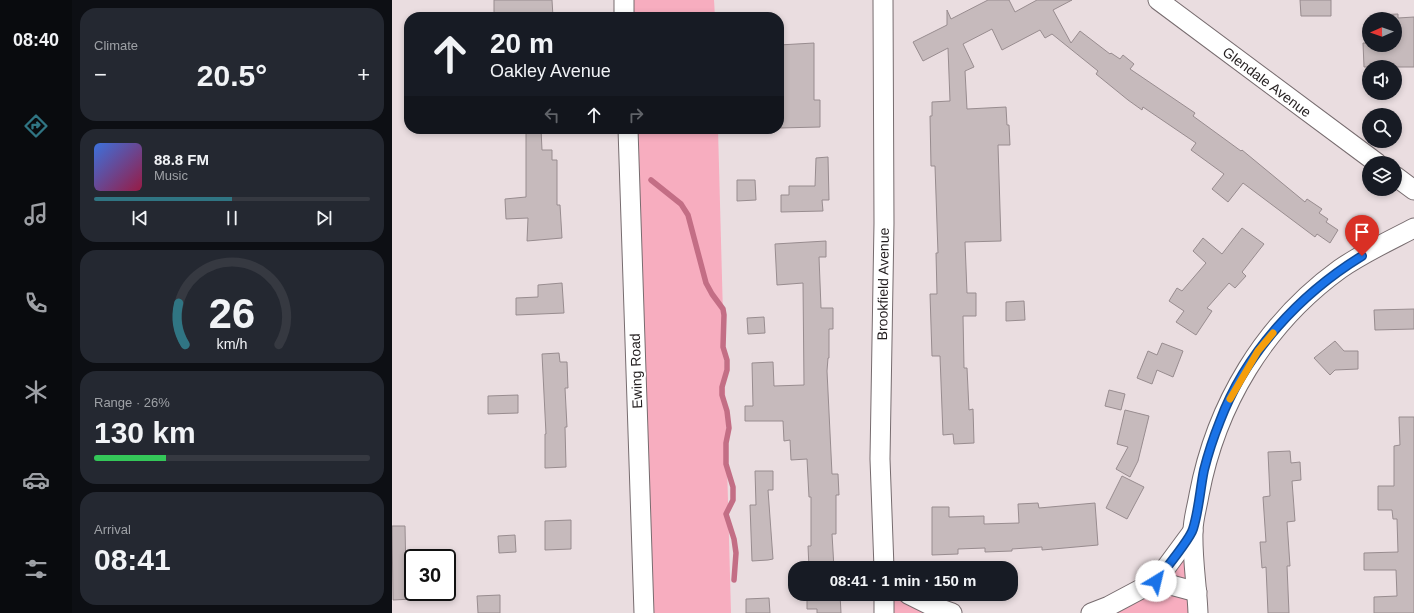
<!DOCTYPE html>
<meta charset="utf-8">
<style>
body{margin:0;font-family:Arial,sans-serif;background:#242831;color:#f1f3f6;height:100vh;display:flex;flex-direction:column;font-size:15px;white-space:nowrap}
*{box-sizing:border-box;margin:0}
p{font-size:13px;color:#9ea1a6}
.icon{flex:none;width:22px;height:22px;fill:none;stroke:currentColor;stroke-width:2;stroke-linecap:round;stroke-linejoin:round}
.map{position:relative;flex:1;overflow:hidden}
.side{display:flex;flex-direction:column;gap:8px;padding:8px;background:#0d0f14;width:320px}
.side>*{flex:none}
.top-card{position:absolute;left:12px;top:12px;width:380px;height:122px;border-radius:16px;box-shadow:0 2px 6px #0003;background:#171b24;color:#f1f3f6;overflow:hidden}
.needle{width:26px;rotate:268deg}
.tools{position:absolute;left:970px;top:12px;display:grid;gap:8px}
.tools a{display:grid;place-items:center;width:40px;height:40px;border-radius:50%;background:#171b24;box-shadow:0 2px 6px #0003;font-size:20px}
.speed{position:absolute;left:12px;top:549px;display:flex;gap:8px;font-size:20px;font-weight:700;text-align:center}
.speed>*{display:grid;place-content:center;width:52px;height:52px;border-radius:50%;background:#171b24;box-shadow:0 2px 6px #0003;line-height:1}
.speed .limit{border:2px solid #111;border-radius:6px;background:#fff;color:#111}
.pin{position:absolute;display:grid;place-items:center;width:34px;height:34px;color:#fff;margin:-41px -17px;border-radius:50% 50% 50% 0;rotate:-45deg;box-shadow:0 0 4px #0007}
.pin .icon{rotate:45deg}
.me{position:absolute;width:44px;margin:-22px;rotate:36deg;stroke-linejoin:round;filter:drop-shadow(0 0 3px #0008)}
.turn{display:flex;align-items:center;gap:14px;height:84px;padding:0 20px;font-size:18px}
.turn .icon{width:52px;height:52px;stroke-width:2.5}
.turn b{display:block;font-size:28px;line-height:34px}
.lanes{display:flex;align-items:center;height:38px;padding:0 20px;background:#0003;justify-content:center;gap:20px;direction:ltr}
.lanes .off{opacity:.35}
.big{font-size:30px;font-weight:700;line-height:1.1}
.side .card{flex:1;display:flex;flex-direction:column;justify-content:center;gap:6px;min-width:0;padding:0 14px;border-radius:16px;background:#242831}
.side .dial{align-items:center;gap:0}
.dial svg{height:104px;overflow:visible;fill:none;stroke:#363941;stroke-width:7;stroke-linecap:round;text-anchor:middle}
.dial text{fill:#f1f3f6;stroke:none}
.song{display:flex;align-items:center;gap:12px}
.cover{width:48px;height:48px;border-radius:6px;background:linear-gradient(135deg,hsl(220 70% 55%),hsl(340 70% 35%))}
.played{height:4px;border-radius:2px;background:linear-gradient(90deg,#307583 50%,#363941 50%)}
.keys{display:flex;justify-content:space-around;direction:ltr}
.heat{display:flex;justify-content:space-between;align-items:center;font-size:22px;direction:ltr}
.charge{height:6px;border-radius:3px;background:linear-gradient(90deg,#34c759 26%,#363941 0)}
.trip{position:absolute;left:396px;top:561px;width:230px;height:40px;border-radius:16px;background:#171b24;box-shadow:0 2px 6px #0003;font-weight:700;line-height:40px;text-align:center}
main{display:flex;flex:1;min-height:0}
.dock{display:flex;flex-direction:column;width:72px;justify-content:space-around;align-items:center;background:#090b0e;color:#9ea1a6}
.dock .icon{width:28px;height:28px}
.dock .on{color:#307583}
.dock b{font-size:18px;color:#f1f3f6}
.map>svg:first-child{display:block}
.green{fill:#f7adbf}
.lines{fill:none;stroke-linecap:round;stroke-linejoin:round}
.stream{stroke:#c36e85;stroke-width:5.5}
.building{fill:#c6babc;stroke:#988c8f}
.minor-casing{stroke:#776c6f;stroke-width:21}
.minor{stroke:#fff;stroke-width:19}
.route-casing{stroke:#114b97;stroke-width:10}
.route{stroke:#1a73e8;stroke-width:7}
.slow{stroke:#f59e0b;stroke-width:7}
.labels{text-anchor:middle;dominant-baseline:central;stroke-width:4;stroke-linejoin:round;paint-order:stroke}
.street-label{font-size:14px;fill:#231e1f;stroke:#fff}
</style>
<main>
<nav class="dock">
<b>08:40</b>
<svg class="icon on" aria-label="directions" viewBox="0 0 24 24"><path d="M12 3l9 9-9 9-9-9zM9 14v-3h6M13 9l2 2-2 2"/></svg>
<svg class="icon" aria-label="music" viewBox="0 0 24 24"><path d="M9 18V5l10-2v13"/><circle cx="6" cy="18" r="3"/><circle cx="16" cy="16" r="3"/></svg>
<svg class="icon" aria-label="phone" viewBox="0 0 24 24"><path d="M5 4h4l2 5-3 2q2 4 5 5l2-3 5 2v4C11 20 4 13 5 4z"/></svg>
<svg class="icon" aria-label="climate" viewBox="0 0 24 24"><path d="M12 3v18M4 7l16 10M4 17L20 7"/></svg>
<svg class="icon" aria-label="car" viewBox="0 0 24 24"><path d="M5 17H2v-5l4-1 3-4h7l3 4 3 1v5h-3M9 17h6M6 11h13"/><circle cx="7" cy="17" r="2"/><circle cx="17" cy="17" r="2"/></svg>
<svg class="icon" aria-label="filters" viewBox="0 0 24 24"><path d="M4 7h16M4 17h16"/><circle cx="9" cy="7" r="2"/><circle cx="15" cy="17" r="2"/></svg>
</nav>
<section class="side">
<div class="card"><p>Climate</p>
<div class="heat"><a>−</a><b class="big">20.5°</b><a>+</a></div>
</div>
<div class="card">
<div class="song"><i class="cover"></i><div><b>88.8 FM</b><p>Music</p></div></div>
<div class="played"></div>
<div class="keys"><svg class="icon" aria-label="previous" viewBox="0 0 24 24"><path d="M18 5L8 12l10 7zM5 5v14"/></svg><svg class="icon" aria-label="pause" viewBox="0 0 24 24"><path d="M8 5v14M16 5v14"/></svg><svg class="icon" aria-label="next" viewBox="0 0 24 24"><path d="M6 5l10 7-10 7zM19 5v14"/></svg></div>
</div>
<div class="card dial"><svg viewBox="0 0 100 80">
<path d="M14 69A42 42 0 1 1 86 69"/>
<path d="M14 69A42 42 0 0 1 9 37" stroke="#307583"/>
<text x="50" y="56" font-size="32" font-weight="700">26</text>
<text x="50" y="72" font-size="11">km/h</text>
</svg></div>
<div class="card"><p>Range · 26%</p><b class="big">130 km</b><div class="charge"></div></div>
<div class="card"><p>Arrival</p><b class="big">08:41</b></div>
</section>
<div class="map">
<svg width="1022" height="613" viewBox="0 0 1022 613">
<rect width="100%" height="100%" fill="#eadde0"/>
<g class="green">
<path d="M 232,0 L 322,0 L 323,17 L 232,17 Z"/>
<path d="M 236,129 L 326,129 L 339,613 L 252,613 Z"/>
<path d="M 801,531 L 806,613 L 699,613 L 764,581 Z"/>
<path d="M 492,594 L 516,594 L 560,613 L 492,613 Z"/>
</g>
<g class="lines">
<path class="stream" d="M 259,180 L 289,204 L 296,215 L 314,283 L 320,294 L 331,309 L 332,315 L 331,347 L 335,360 L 335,370 L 330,387 L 330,395 L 335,411 L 337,428 L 334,443 L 334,464 L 341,487 L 341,500 L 334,514 L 342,539 L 344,553 L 342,580"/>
</g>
<g class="building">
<path d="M 102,0 L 160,0 L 161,17 L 102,17 Z"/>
<path d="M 596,0 L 617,0 L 623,12 L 645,0 L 680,0 L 661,10 L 679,43 L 688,31 L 718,54 L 719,53 L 728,59 L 731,55 L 742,64 L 738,69 L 803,113 L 801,116 L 849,151 L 850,150 L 913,202 L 915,199 L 930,209 L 927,213 L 936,219 L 934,222 L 946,230 L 938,243 L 925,234 L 923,237 L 851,183 L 836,202 L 820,189 L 832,174 L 799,150 L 804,143 L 751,107 L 750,110 L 736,100 L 704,74 L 706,71 L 660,34 L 653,38 L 648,30 L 610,50 L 600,29 L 571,44 L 582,67 L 573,71 L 575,109 L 614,107 L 615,125 L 617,125 L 618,145 L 606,145 L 609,241 L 573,242 L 575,293 L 584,293 L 584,316 L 571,316 L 572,368 L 575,368 L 577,410 L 581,409 L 582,443 L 562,444 L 561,434 L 551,435 L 548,356 L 540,356 L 538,294 L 545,294 L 544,253 L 546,253 L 543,166 L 539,166 L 538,116 L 540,116 L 540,102 L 558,101 L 556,48 L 531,61 L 521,42 L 555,25 L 555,10 L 559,19 Z"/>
<path d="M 908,0 L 939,0 L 939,16 L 909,16 Z"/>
<path d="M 1006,14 L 1006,18 L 1022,17 L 1022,67 L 972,67 L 971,43 L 977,43 L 977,45 L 1003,45 L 1003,19 L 984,19 L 984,15 Z"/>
<path d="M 422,43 L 422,100 L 428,100 L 428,127 L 387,128 L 387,45 Z"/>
<path d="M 134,129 L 149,129 L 150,150 L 160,150 L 160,160 L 165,160 L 165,205 L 168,205 L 170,238 L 135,241 L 136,218 L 114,219 L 113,199 L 134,197 Z"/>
<path d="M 436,157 L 437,200 L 430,200 L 431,211 L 389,212 L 389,195 L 397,195 L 397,186 L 423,186 L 424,158 Z"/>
<path d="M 345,180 L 363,180 L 364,200 L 345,201 Z"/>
<path d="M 850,228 L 872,244 L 850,272 L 854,276 L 843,288 L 837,283 L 815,308 L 820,311 L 804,335 L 784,322 L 792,311 L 777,301 L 785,288 L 790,291 L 814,263 L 801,251 L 811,238 L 830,254 Z"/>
<path d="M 434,241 L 434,257 L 427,257 L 429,308 L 441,308 L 441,329 L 437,329 L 437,358 L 436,358 L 435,371 L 440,474 L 446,474 L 447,495 L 444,495 L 444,534 L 440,534 L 442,568 L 417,568 L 416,546 L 419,546 L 419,497 L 417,497 L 415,459 L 399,460 L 398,440 L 392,441 L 391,421 L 353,421 L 353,406 L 361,406 L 360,363 L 381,362 L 382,386 L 412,385 L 411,283 L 385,285 L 383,244 Z"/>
<path d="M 170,283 L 172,313 L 124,315 L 124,298 L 146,297 L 146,285 Z"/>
<path d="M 632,301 L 633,320 L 614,321 L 614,302 Z"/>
<path d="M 1022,309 L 1022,329 L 983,330 L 982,310 Z"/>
<path d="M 372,317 L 373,333 L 356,334 L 355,318 Z"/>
<path d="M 943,341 L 952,351 L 966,351 L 966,369 L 943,370 L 938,375 L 922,358 Z"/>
<path d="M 770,343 L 791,351 L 781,377 L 765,370 L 760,384 L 745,378 L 756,351 L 765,355 Z"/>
<path d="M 167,353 L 168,362 L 175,362 L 176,388 L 173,388 L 175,427 L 173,427 L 174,467 L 153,468 L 153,434 L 154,434 L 150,354 Z"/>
<path d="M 717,390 L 733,394 L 729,410 L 713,406 Z"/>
<path d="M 126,395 L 126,413 L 96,414 L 96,396 Z"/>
<path d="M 733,410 L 757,416 L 746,461 L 738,477 L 724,469 L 736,447 L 725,444 Z"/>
<path d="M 1007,417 L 1022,417 L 1022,613 L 982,613 L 982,597 L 1005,596 L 1004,570 L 972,570 L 972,553 L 1006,552 L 1005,519 L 1001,519 L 1000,510 L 986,510 L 986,486 L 1002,486 L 1002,446 L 1008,445 Z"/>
<path d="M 898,451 L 899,463 L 908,462 L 909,480 L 900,481 L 903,521 L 895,522 L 898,566 L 895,566 L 897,613 L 876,613 L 874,567 L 870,568 L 868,542 L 874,542 L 871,497 L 878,496 L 876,452 Z"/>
<path d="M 363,471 L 381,471 L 381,490 L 376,490 L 381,559 L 376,560 L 360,561 L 358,505 L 364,505 Z"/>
<path d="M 730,476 L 752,487 L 735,519 L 714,508 Z"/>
<path d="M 646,503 L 647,508 L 703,503 L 706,545 L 650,550 L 650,547 L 620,549 L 620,551 L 593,552 L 593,548 L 566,549 L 566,554 L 540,555 L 540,507 L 557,507 L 557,517 L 592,516 L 592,524 L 627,523 L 626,504 Z"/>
<path d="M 179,520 L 179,549 L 153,550 L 153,521 Z"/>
<path d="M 0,526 L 13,526 L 14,577 L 21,577 L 21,599 L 1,600 Z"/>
<path d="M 123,535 L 124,552 L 107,553 L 106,536 Z"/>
<path d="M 448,594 L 449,613 L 425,613 L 425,609 L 415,609 L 415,595 Z"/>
<path d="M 108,595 L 108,613 L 86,613 L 85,596 Z"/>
<path d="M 377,598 L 378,613 L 354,613 L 354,599 Z"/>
</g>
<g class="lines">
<defs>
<g id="minor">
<path d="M 232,0 L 232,17"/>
<path d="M 491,0 L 492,223 L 488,459 L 492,568"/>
<path d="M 766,0 L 985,163"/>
<path d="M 236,129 L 252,613"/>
<path d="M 1003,176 L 1022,190"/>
<path d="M 764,581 L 805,592"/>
<path d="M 516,594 L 540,606 L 560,613"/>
<path d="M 492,613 L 492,594"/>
<path d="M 699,613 L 717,606 L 764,581 L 801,531"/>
<path d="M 806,613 C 805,586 800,558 801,531 C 801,520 805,507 807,495 C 824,405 872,324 948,269 C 971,253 997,241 1022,228"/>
</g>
</defs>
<use href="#minor" class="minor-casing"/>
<use href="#minor" class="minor"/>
</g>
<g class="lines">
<defs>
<path id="route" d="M 764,581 C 772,571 798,539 801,529 C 807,510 808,489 812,470 C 816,454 822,436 828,421 C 854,352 908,294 970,256"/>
</defs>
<use href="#route" class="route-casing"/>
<use href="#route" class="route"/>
<path class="slow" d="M 838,399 L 866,351 L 881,333"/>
</g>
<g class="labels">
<g class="street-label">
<text transform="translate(875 82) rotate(37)">Glendale Avenue</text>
<text transform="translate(491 284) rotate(-89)">Brookfield Avenue</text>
<text transform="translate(244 371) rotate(-92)">Ewing Road</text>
</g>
</g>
</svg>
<div class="tools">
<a><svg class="needle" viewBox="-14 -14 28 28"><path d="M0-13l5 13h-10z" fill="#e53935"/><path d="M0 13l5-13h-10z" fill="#9ea1a6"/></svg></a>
<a><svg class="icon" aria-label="sound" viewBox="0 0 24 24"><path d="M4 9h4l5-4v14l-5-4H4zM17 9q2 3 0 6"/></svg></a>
<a><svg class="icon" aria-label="search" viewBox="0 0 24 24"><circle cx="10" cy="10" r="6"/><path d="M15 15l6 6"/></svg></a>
<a><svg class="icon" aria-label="layers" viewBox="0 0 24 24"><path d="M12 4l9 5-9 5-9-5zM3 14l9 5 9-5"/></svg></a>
</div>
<div class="speed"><div class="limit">30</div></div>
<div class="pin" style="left:970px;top:256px;background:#d93025"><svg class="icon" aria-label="arrive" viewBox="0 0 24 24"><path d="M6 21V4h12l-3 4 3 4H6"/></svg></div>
<svg class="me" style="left:764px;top:581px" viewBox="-20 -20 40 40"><circle r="19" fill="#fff"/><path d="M0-13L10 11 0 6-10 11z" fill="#1a73e8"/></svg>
<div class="trip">08:41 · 1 min · 150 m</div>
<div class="top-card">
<div class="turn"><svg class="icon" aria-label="ahead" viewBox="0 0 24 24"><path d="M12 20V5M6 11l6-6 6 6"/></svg><div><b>20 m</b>Oakley Avenue</div></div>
<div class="lanes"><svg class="icon off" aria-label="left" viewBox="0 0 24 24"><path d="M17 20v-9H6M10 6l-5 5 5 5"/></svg><svg class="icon" aria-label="ahead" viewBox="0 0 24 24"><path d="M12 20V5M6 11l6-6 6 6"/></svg><svg class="icon off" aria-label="right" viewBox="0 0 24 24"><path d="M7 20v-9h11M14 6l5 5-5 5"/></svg></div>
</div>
</div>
</main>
